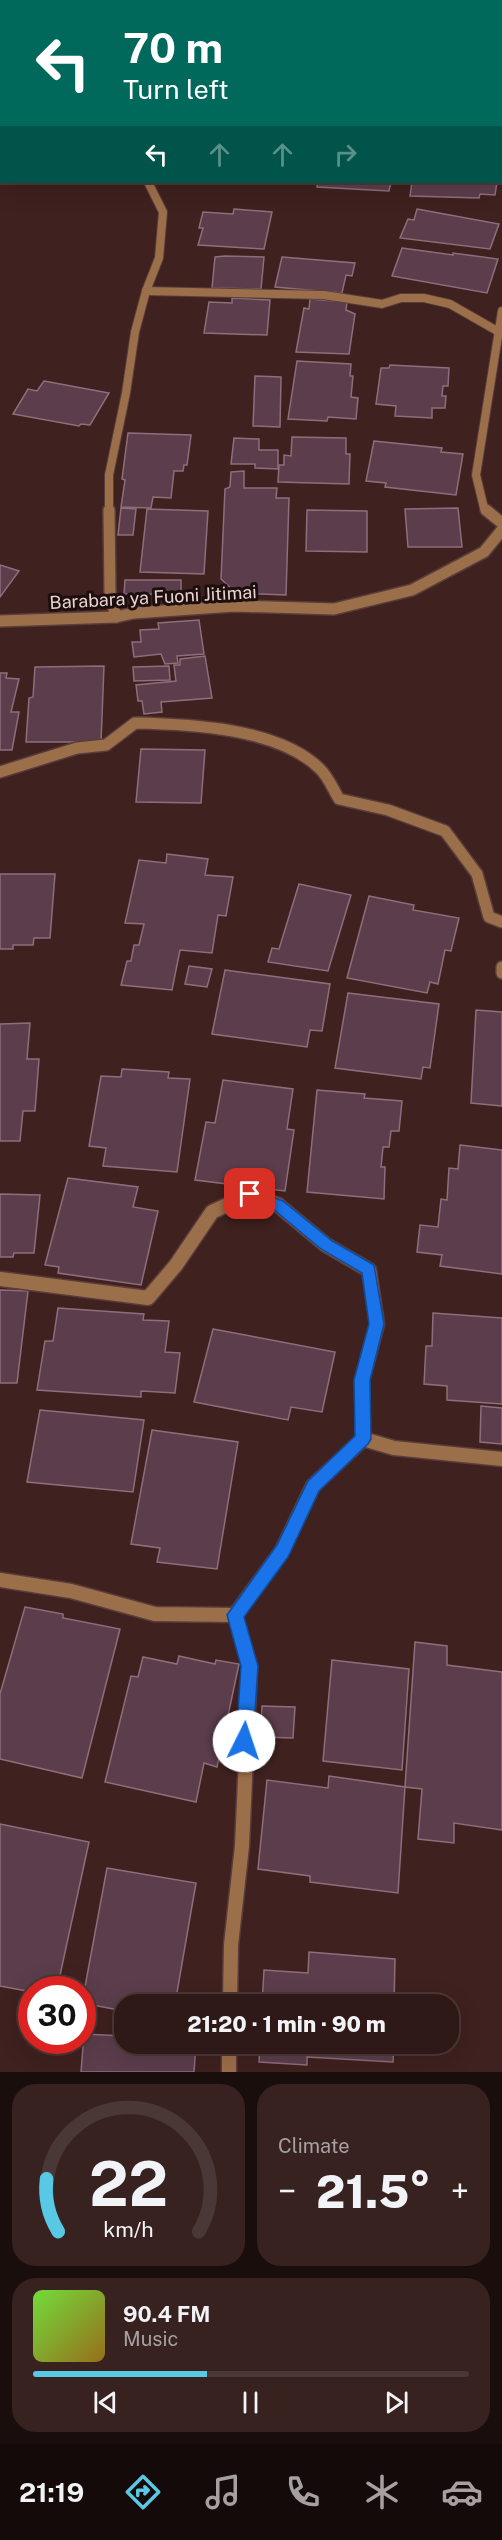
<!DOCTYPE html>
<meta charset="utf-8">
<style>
body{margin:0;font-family:"Public Sans",sans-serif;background:#372220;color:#f1f3f6;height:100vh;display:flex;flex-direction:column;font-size:22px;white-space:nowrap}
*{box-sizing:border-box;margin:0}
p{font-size:20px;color:#a7a0a1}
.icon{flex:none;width:33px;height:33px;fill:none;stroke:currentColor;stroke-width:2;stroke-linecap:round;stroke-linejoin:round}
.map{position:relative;height:2072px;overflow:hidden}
.side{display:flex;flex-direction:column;gap:12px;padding:12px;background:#1a0e0d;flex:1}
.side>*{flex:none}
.top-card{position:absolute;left:0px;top:0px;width:502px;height:183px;box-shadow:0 6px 24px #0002,0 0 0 2px #4a3836;background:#00695c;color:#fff;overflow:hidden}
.speed{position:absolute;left:18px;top:1976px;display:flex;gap:12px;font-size:30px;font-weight:700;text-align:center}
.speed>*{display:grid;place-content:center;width:78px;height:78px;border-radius:50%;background:#2f1917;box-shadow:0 6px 24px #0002,0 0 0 2px #4a3836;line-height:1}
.speed .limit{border:9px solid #d22;background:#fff;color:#111}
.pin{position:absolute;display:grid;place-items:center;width:51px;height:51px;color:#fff;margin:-26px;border-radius:12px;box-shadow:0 3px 9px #0006}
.me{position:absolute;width:66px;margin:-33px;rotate:4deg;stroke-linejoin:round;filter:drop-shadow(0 0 4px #0008)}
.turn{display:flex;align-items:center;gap:21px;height:126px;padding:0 24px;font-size:27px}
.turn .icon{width:78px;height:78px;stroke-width:2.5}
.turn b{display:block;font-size:42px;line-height:51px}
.lanes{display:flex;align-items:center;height:57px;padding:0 24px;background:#0003;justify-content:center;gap:30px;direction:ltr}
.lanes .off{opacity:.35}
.big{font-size:45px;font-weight:800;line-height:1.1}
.side .tile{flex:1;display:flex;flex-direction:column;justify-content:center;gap:9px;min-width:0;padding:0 21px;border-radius:24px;background:#372220}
.side .dial{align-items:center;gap:0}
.dial svg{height:156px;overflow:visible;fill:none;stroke:#4a3836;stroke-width:7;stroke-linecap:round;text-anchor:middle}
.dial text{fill:#f1f3f6;stroke:none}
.song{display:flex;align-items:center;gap:18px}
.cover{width:72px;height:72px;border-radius:9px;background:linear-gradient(135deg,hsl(100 70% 55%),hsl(40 70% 35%))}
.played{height:6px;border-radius:3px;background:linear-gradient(90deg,#59c8e4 40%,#4a3836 40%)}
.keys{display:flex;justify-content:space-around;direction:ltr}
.heat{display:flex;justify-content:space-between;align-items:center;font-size:33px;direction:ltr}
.side .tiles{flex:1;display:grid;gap:12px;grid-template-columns:1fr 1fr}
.tile:last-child{grid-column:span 2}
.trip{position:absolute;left:114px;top:1994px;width:345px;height:60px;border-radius:24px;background:#2f1917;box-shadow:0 6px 24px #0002,0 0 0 2px #4a3836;font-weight:800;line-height:60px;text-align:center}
.tab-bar{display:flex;height:96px;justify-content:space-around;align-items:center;background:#130a09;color:#a7a0a1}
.tab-bar .icon{width:42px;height:42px}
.tab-bar .active{color:#59c8e4}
.tab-bar b{font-size:27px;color:#f1f3f6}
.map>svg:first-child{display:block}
.building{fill:#5b3d4b;stroke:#8f6e7c;stroke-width:1.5}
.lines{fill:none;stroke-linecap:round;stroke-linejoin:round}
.minor-far2-casing{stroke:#5a3d3b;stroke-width:10}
.minor-far1-casing{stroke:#5a3d3b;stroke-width:14}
.minor-casing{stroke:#5a3d3b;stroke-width:17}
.minor-far2{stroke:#9c6f4b;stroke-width:8}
.minor-far1{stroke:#9c6f4b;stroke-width:11}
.minor{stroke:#9c6f4b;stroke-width:14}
.route{fill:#1a73e8;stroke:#114b97;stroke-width:1.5}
.labels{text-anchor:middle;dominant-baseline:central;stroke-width:6;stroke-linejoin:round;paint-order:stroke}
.street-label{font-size:18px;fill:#e8d3d1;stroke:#1d0f0e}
</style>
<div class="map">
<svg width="502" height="2072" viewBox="0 0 502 2072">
<rect width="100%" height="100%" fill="#3f211f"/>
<g class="building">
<path d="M 9,0 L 89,0 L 9,2 Z"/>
<path d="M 96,0 L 143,0 L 157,1 L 96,2 Z"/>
<path d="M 318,182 L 391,182 L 389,191 L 317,187 Z"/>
<path d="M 412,182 L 497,182 L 495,195 L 480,194 L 479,198 L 410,196 Z"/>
<path d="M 234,209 L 272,212 L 264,249 L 198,245 L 203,228 L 199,228 L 203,212 L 233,214 Z"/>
<path d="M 417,209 L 499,224 L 490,249 L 400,238 L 408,219 L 414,220 Z"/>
<path d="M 402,248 L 453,255 L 453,253 L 498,259 L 487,293 L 392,276 Z"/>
<path d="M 225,256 L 264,257 L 261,289 L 212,288 L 215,257 Z"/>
<path d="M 282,257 L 355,263 L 352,276 L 346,275 L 342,293 L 275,287 Z"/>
<path d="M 232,298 L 270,300 L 267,335 L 204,333 L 209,302 L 232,303 Z"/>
<path d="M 310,299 L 347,302 L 346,310 L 355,314 L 349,354 L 296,352 L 304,308 L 309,309 Z"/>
<path d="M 297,361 L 351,364 L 350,376 L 353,376 L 351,397 L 358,398 L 356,419 L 328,417 L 327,421 L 288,419 Z"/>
<path d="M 390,365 L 449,368 L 448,386 L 443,386 L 442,396 L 446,396 L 445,408 L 432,408 L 432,418 L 395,416 L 396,406 L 376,404 L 381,368 L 389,368 Z"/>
<path d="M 255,376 L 281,377 L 280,427 L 253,426 Z"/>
<path d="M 44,381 L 109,393 L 90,425 L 81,424 L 79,426 L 13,414 L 28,389 L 37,391 Z"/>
<path d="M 128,433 L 191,435 L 187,465 L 184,465 L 183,471 L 174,471 L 171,498 L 153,497 L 151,508 L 121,507 L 125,480 L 122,479 Z"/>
<path d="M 292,437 L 346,438 L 346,454 L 350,454 L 349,484 L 278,482 L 279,465 L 284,465 L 284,455 L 291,456 Z"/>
<path d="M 234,438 L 259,439 L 259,450 L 278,450 L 278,469 L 255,468 L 255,464 L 231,464 Z"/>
<path d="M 374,441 L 442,448 L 441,452 L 463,454 L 456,495 L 385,487 L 386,483 L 366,481 Z"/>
<path d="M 244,471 L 244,488 L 277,488 L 276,498 L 289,498 L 286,595 L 236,593 L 221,579 L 225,489 L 230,487 L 231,472 Z"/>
<path d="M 121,508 L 136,509 L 133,535 L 118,535 Z"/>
<path d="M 458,508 L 462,547 L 408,547 L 405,509 Z"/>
<path d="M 147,509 L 208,511 L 204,574 L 140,572 Z"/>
<path d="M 307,510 L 367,511 L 367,552 L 306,551 Z"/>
<path d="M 0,565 L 19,571 L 0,597 Z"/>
<path d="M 125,580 L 181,580 L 181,594 L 124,594 Z"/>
<path d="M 199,620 L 204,654 L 177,656 L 178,663 L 165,664 L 161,654 L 134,657 L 132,642 L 141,642 L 140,630 L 159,629 L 158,623 Z"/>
<path d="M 205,656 L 212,698 L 161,702 L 162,712 L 144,714 L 142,701 L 138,701 L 136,685 L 176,681 L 174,665 L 180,665 L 180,659 Z"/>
<path d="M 104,666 L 101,742 L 26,742 L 29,698 L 33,697 L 35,667 Z"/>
<path d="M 169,666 L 170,680 L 134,681 L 133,667 Z"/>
<path d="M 0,673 L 7,673 L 6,678 L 19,679 L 11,712 L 19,712 L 12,750 L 0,750 Z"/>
<path d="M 141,749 L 205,750 L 201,803 L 136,802 Z"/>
<path d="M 167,854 L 208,859 L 205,875 L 233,877 L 226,916 L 218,915 L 212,953 L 180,950 L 172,990 L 121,985 L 127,961 L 131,961 L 134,945 L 139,945 L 144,924 L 125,923 L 139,860 L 166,863 Z"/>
<path d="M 0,874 L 55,874 L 50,938 L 34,938 L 33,945 L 13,945 L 13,949 L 0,949 Z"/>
<path d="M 299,884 L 351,895 L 328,971 L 268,962 L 272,948 L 279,949 Z"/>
<path d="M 369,896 L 414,905 L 413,910 L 459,918 L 451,951 L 445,950 L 438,984 L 430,982 L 427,993 L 347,978 Z"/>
<path d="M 189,966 L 212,969 L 207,987 L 185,984 Z"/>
<path d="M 225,970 L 330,984 L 322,1031 L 310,1030 L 307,1047 L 212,1034 Z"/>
<path d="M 348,993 L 439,1004 L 430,1068 L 423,1067 L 421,1079 L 335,1068 Z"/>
<path d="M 476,1010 L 502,1012 L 502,1106 L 471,1103 Z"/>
<path d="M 30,1023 L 27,1059 L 39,1059 L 35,1111 L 23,1111 L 20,1141 L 0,1141 L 0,1024 Z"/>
<path d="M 122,1069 L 169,1072 L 168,1078 L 190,1079 L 177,1172 L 103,1166 L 106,1148 L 89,1146 L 101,1076 L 121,1077 Z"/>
<path d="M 223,1080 L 293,1089 L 287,1129 L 294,1130 L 285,1191 L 195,1180 L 206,1122 L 215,1123 Z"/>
<path d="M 317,1090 L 365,1094 L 364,1098 L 402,1101 L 399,1131 L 391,1131 L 389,1147 L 383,1147 L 381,1167 L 385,1167 L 384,1199 L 307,1192 Z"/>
<path d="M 460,1145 L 502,1150 L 502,1274 L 440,1266 L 442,1255 L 417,1252 L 420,1225 L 438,1227 L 441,1199 L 447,1200 L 449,1168 L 458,1169 Z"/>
<path d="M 68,1178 L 138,1187 L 133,1207 L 158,1211 L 141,1285 L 58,1273 L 59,1267 L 45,1265 Z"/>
<path d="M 0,1194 L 40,1195 L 34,1253 L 14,1253 L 13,1257 L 0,1257 Z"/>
<path d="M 0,1290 L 28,1291 L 17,1383 L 0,1383 Z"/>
<path d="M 58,1308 L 144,1314 L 143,1320 L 169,1321 L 165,1352 L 180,1353 L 175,1393 L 141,1391 L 141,1397 L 37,1390 L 45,1341 L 53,1341 Z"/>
<path d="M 433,1313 L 502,1318 L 502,1404 L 447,1400 L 447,1386 L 424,1384 L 426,1346 L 432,1346 Z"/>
<path d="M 213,1329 L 335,1352 L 322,1412 L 291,1407 L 288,1420 L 194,1402 Z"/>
<path d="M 481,1406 L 502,1408 L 502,1444 L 480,1442 Z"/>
<path d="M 40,1410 L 144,1420 L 133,1492 L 27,1482 Z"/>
<path d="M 152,1430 L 238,1442 L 217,1569 L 157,1562 L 160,1548 L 131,1544 Z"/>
<path d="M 25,1607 L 63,1614 L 63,1618 L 120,1629 L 82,1778 L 0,1759 L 0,1694 Z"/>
<path d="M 415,1642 L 447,1646 L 447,1665 L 502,1672 L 502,1830 L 454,1823 L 454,1843 L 418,1839 L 422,1789 L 405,1787 Z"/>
<path d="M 179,1656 L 215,1664 L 216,1660 L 239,1664 L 217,1767 L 204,1763 L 196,1802 L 105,1782 L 131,1676 L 138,1677 L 143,1657 L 177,1664 Z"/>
<path d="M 332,1660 L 409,1669 L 402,1770 L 323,1761 Z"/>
<path d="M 262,1706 L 295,1707 L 293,1738 L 260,1737 Z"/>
<path d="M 329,1776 L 405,1787 L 398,1893 L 310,1882 L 310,1876 L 258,1869 L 267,1780 L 328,1788 Z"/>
<path d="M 0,1824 L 89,1842 L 57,1989 L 32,1989 L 32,1992 L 0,1986 Z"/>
<path d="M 107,1868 L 196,1883 L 175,2004 L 124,2004 L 124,2011 L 82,2003 Z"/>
<path d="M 309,1952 L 395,1959 L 394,2004 L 262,2004 L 264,1970 L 308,1973 Z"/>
<path d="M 84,2034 L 124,2036 L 124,2043 L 196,2043 L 194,2072 L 81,2072 Z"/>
<path d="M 260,2043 L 394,2043 L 393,2062 L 307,2057 L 307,2065 L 259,2062 Z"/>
</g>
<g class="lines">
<defs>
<g id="minor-far2">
<path d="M 399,0 L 404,2"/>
<path d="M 146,291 L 324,295 L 382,304 L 401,298 L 424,298 L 450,304 L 499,332"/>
<path d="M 109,511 L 109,475 L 126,393 L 135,332 L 146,291 L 159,258 L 163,212 L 148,182"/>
<path d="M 488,511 L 484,508 L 476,475 L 502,311"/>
</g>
<g id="minor-far1">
<path d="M 109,510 L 110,594 L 116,617"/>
<path d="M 486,510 L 502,523"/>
<path d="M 0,621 L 116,617 L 134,613 L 234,606 L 334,609 L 412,590 L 484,552 L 502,530"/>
<path d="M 0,772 L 77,748 L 106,745 L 135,723 C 189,724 278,728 319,768 C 328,776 333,789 339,799 L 388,810 L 445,831 L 477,874 L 489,917 L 502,922"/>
<path d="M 502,967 L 502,973"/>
</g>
<g id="minor">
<path d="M 0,1279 L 148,1298 L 176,1265 L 212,1212 L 250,1194 L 278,1205 L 326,1245 L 369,1270 L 377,1324 L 362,1380 L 363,1439 L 394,1448 L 502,1459"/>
<path d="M 0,1580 L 71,1591 L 155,1614 L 235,1615 L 282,1551 L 313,1486 L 363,1439"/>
<path d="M 230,2004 L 231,1945 L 242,1846 L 250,1667 L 235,1615"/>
<path d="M 229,2043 L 229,2072"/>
</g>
</defs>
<use href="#minor-far2" class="minor-far2-casing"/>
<use href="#minor-far1" class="minor-far1-casing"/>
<use href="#minor" class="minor-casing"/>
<use href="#minor-far2" class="minor-far2"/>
<use href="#minor-far1" class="minor-far1"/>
<use href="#minor" class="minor"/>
</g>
<path class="route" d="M 250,1188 L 283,1201 L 332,1241 L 374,1265 L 384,1324 L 370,1380 L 371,1439 L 368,1444 L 319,1491 L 288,1557 L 244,1617 L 258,1666 L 253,1741 L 251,1747 L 244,1750 L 238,1747 L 236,1741 L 241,1666 L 227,1615 L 277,1545 L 308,1481 L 355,1436 L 354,1380 L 369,1324 L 362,1273 L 321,1249 L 273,1209 L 244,1198 L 242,1194 L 244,1190 Z"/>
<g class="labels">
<g class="street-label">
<text transform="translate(153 597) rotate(-3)">Barabara ya Fuoni Jitimai</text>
</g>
</g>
</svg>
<div class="speed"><div class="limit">30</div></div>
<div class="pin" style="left:250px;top:1194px;background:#d93025"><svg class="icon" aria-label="arrive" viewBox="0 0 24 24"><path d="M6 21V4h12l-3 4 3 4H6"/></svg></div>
<svg class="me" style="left:244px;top:1741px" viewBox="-20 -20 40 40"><circle r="19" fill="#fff"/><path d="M0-13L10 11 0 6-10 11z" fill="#1a73e8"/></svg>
<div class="trip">21:20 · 1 min · 90 m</div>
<div class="top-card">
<div class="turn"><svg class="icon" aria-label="left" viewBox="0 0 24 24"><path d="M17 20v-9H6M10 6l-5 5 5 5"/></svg><div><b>70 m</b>Turn left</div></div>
<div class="lanes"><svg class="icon" aria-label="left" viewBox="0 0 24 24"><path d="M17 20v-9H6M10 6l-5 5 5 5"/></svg><svg class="icon off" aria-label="ahead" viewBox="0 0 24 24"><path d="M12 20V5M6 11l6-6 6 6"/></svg><svg class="icon off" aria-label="ahead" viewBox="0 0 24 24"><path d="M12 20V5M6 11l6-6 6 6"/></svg><svg class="icon off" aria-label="right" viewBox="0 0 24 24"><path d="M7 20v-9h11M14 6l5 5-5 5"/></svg></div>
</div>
</div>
<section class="side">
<div class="tiles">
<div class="tile dial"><svg viewBox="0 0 100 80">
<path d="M14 69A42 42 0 1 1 86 69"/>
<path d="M14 69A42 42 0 0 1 8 42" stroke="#59c8e4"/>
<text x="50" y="56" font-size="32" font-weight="700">22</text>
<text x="50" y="72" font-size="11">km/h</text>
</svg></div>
<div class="tile"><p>Climate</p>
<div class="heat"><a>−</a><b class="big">21.5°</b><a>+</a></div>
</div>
<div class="tile">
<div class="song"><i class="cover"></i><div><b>90.4 FM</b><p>Music</p></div></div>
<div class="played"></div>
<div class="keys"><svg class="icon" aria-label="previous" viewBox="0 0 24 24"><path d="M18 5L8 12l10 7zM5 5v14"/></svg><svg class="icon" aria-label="pause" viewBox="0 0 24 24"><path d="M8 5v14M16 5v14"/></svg><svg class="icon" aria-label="next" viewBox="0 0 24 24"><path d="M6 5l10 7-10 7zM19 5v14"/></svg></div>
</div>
</div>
</section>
<nav class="tab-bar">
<b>21:19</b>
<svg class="icon active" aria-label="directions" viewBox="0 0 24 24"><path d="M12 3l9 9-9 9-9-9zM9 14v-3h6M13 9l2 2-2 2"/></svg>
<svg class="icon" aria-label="music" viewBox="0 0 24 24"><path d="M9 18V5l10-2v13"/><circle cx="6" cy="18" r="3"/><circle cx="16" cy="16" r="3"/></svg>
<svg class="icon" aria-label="phone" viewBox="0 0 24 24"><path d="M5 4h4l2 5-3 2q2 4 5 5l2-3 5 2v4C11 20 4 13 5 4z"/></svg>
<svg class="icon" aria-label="climate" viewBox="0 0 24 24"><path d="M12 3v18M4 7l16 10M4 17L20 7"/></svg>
<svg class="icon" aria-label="car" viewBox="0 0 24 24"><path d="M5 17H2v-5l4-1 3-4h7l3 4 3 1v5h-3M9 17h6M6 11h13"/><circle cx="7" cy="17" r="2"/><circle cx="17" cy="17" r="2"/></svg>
</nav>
